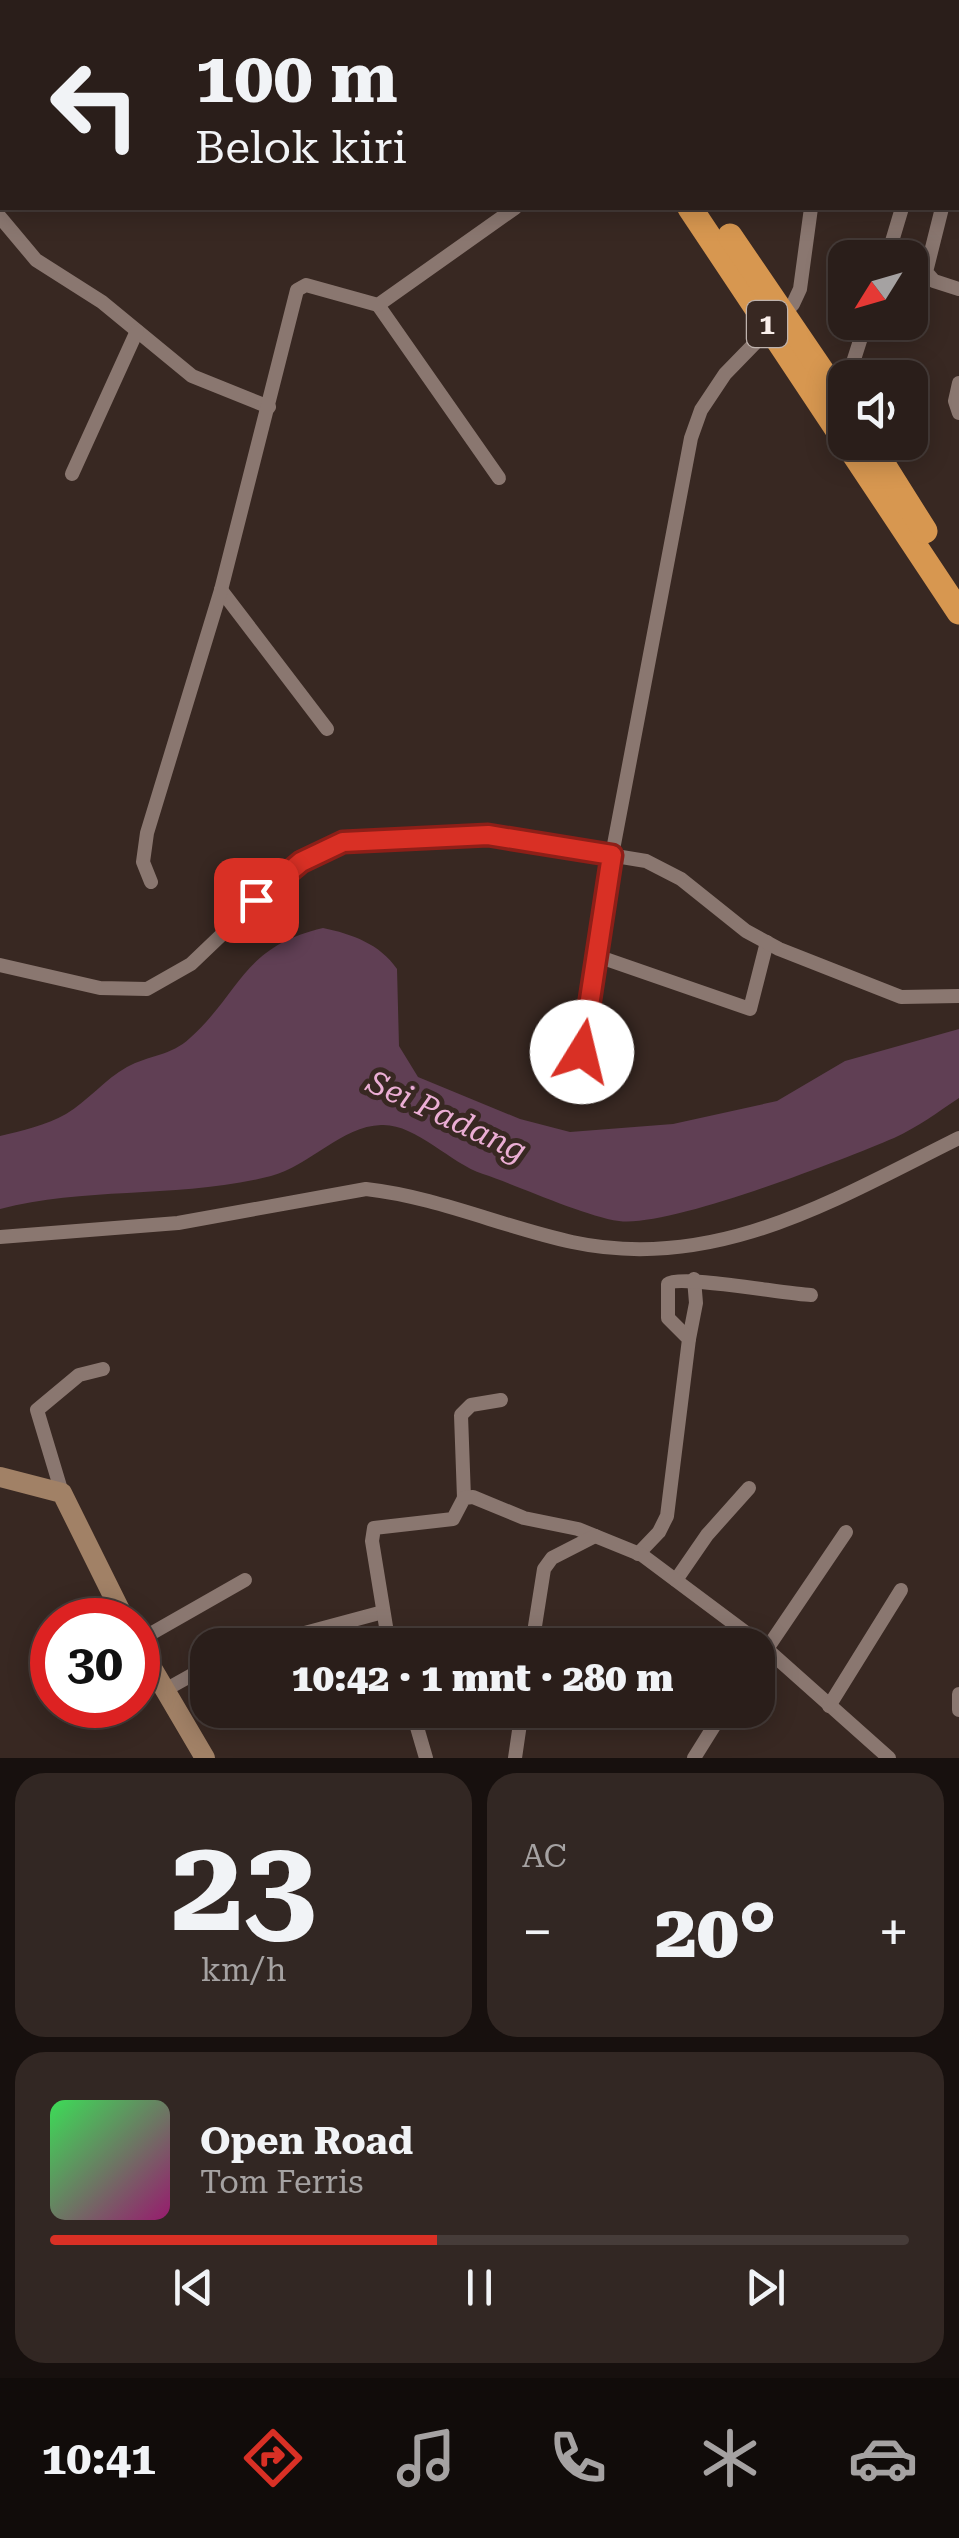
<!DOCTYPE html>
<html lang="id">
<meta charset="utf-8">
<style>
body{margin:0;font-family:"Roboto Serif",serif;background:#322723;color:#f1f3f6;height:100vh;display:flex;flex-direction:column;font-size:38px;white-space:nowrap}
*{box-sizing:border-box;margin:0}
p{font-size:32px;color:#a5a2a2}
.icon{flex:none;width:55px;height:55px;fill:none;stroke:currentColor;stroke-width:2;stroke-linecap:round;stroke-linejoin:round}
.map{position:relative;height:1758px;overflow:hidden}
.sheet{display:flex;flex-direction:column;gap:15px;padding:15px;background:#17100e;flex:1}
.sheet>*{flex:none}
.banner{position:absolute;left:0px;top:0px;width:960px;height:210px;box-shadow:0 5px 25px #0003,0 0 0 2px #463c39;background:#2a1e1a;color:#f1f3f6;overflow:hidden}
.needle{width:65px;rotate:233deg}
.controls{position:absolute;left:828px;top:240px;display:grid;gap:20px}
.controls a{display:grid;place-items:center;width:100px;height:100px;border-radius:20px;background:#2a1e1a;box-shadow:0 5px 25px #0003,0 0 0 2px #463c39;font-size:50px}
.speed{position:absolute;left:30px;top:1598px;display:flex;gap:20px;font-size:50px;font-weight:700;text-align:center}
.speed>*{display:grid;place-content:center;width:130px;height:130px;border-radius:50%;background:#2a1e1a;box-shadow:0 5px 25px #0003,0 0 0 2px #463c39;line-height:1}
.speed .limit{border:15px solid #d22;background:#fff;color:#111}
.pin{position:absolute;display:grid;place-items:center;width:85px;height:85px;color:#fff;margin:-42px;border-radius:20px;box-shadow:0 5px 15px #0006}
.me{position:absolute;width:110px;margin:-55px;rotate:9deg;stroke-linejoin:round;filter:drop-shadow(0 0 8px #0008)}
.turn{display:flex;align-items:center;gap:35px;height:210px;padding:0 30px;font-size:45px}
.turn .icon{width:130px;height:130px;stroke-width:2.5}
.turn b{display:block;font-size:70px;line-height:85px}
.big{font-size:75px;font-weight:800;line-height:1.1}
.sheet .widget{flex:1;display:flex;flex-direction:column;justify-content:center;gap:15px;min-width:0;padding:0 35px;border-radius:30px;background:#322723}
.sheet .dial{align-items:center;gap:0}
.dial b{font-size:130px;line-height:1}
.song{display:flex;align-items:center;gap:30px}
.cover{width:120px;height:120px;border-radius:15px;background:linear-gradient(135deg,hsl(130 70% 55%),hsl(320 70% 35%))}
.played{height:10px;border-radius:5px;background:linear-gradient(90deg,#d93025 45%,#463c39 45%)}
.keys{display:flex;justify-content:space-around;direction:ltr}
.heat{display:flex;justify-content:space-between;align-items:center;font-size:55px;direction:ltr}
.sheet .tiles{flex:1;display:grid;gap:15px;grid-template-columns:1fr 1fr}
.widget:last-child{grid-column:span 2}
.trip{position:absolute;left:190px;top:1628px;width:585px;height:100px;border-radius:30px;background:#2a1e1a;box-shadow:0 5px 25px #0003,0 0 0 2px #463c39;font-weight:800;line-height:100px;text-align:center}
.tab-bar{display:flex;height:160px;justify-content:space-around;align-items:center;background:#110c0a;color:#a5a2a2}
.tab-bar .icon{width:70px;height:70px}
.tab-bar .active{color:#d93025}
.tab-bar b{font-size:45px;color:#f1f3f6}
.map>svg:first-child{display:block}
.water{fill:#603f54}
.lines{fill:none;stroke-linecap:round;stroke-linejoin:round}
.street{stroke:#8a7770;stroke-width:14}
.secondary{stroke:#a18166;stroke-width:20}
.highway{stroke:#d79750;stroke-width:25}
.route-casing{stroke:#8d1f18;stroke-width:25}
.route{stroke:#d93025;stroke-width:18}
.labels{text-anchor:middle;dominant-baseline:central;stroke-width:10;stroke-linejoin:round;paint-order:stroke}
.shield{fill:#382822;stroke:#bfb3ae;stroke-width:2.5}
.shield-label{font-size:28px;font-weight:bold;fill:#f9eeea}
.water-label{font-size:32px;font-style:italic;fill:#ebaed4;stroke:#382822}
</style>
<div class="map">
<svg width="959" height="1758" viewBox="0 0 959 1758">
<rect width="100%" height="100%" fill="#382822"/>
<path class="water" d="M 323,928 C 352,934 380,944 397,969 L 399,1046 L 418,1077 L 520,1119 L 570,1132 L 673,1124 L 777,1101 L 845,1061 L 959,1029 L 959,1098 C 938,1112 918,1127 894,1138 C 842,1160 669,1228 619,1221 C 584,1216 519,1186 483,1174 C 450,1163 415,1123 381,1125 C 342,1126 309,1166 271,1176 C 182,1199 88,1186 0,1209 L 0,1136 C 22,1131 46,1125 66,1114 C 88,1101 105,1079 127,1067 C 149,1055 171,1056 190,1038 C 242,991 242,947 323,928 Z"/>
<g class="lines">
<g class="street">
<path d="M 32,0 L 32,2"/>
<path d="M 0,55 L 2,53"/>
<path d="M 958,147 L 959,141"/>
<path d="M 942,208 L 926,272 L 934,281 L 959,289"/>
<path d="M 0,217 L 36,260 L 102,302 L 192,376 L 269,407"/>
<path d="M 887,258 L 902,208"/>
<path d="M 378,305 L 499,478"/>
<path d="M 848,378 L 866,322"/>
<path d="M 959,383 L 955,401 L 959,413"/>
<path d="M 72,474 L 137,331"/>
<path d="M 221,590 L 327,729"/>
<path d="M 151,882 L 143,862 L 147,833 L 221,590 L 297,290 L 306,285 L 378,305 L 515,208"/>
<path d="M 597,956 L 750,1009 L 767,942"/>
<path d="M 0,965 L 100,988 L 147,989 L 191,964 L 282,877 L 329,846 L 488,835 L 646,861 L 681,879 L 746,931 L 779,949 L 901,997 L 959,996"/>
<path d="M 582,1052 L 612,855 L 691,438 L 701,410 L 725,374 L 793,304 L 800,289 L 811,208"/>
<path d="M 0,1237 L 178,1223 L 366,1189 C 437,1197 503,1227 572,1242 C 716,1273 836,1199 959,1138"/>
<path d="M 689,1339 L 696,1303 L 694,1279"/>
<path d="M 62,1493 L 37,1410 L 79,1375 L 103,1369"/>
<path d="M 464,1498 L 461,1415 L 471,1405 L 501,1400"/>
<path d="M 638,1554 L 659,1532 L 667,1516 L 689,1339 L 668,1318 L 668,1284 C 679,1274 785,1294 811,1295"/>
<path d="M 676,1580 L 707,1535 L 749,1488"/>
<path d="M 138,1641 L 245,1580"/>
<path d="M 260,1645 L 383,1612"/>
<path d="M 389,1645 L 372,1541 L 374,1528 L 453,1519 L 464,1498 L 473,1497 L 524,1518 L 578,1529 L 642,1555 L 761,1644 L 889,1758"/>
<path d="M 532,1645 L 544,1569 L 552,1558 L 595,1536"/>
<path d="M 758,1662 L 846,1532"/>
<path d="M 165,1690 L 208,1666"/>
<path d="M 959,1694 L 959,1710"/>
<path d="M 829,1706 L 901,1590"/>
<path d="M 412,1710 L 426,1758"/>
<path d="M 515,1758 L 522,1710"/>
<path d="M 694,1758 L 724,1710"/>
</g>
<g class="secondary">
<path d="M 0,1477 L 62,1493 L 125,1620"/>
<path d="M 138,1644 L 205,1758"/>
</g>
<g class="highway">
<path d="M 570,0 L 572,2"/>
<path d="M 690,208 L 845,441"/>
<path d="M 730,236 L 845,405"/>
<path d="M 846,442 L 959,612"/>
<path d="M 869,442 L 925,531"/>
</g>
</g>
<g class="lines">
<defs>
<path id="route" d="M 256,900 L 301,862 L 343,842 L 488,835 L 612,855 L 582,1052"/>
</defs>
<use href="#route" class="route-casing"/>
<use href="#route" class="route"/>
</g>
<g class="labels">
<rect class="shield" x="747" y="301" width="40" height="46" rx="8"/>
<g class="shield-label">
<text x="767" y="324">1</text>
</g>
<g class="water-label">
<text transform="translate(447 1116) rotate(25)">Sei Padang</text>
</g>
</g>
</svg>
<div class="controls">
<a><svg class="needle" viewBox="-14 -14 28 28"><path d="M0-13l5 13h-10z" fill="#e53935"/><path d="M0 13l5-13h-10z" fill="#a5a2a2"/></svg></a>
<a><svg class="icon" aria-label="sound" viewBox="0 0 24 24"><path d="M4 9h4l5-4v14l-5-4H4zM17 9q2 3 0 6"/></svg></a>
</div>
<div class="speed"><div class="limit">30</div></div>
<div class="pin" style="left:256px;top:900px;background:#d93025"><svg class="icon" aria-label="arrive" viewBox="0 0 24 24"><path d="M6 21V4h12l-3 4 3 4H6"/></svg></div>
<svg class="me" style="left:582px;top:1052px" viewBox="-20 -20 40 40"><circle r="19" fill="#fff"/><path d="M0-13L10 11 0 6-10 11z" fill="#d93025"/></svg>
<div class="trip">10:42 · 1 mnt · 280 m</div>
<div class="banner">
<div class="turn"><svg class="icon" aria-label="left" viewBox="0 0 24 24"><path d="M17 20v-9H6M10 6l-5 5 5 5"/></svg><div><b>100 m</b>Belok kiri</div></div>
</div>
</div>
<section class="sheet">
<div class="tiles">
<div class="widget dial"><b>23</b><p>km/h</p></div>
<div class="widget"><p>AC</p>
<div class="heat"><a>−</a><b class="big">20°</b><a>+</a></div>
</div>
<div class="widget">
<div class="song"><i class="cover"></i><div><b>Open Road</b><p>Tom Ferris</p></div></div>
<div class="played"></div>
<div class="keys"><svg class="icon" aria-label="previous" viewBox="0 0 24 24"><path d="M18 5L8 12l10 7zM5 5v14"/></svg><svg class="icon" aria-label="pause" viewBox="0 0 24 24"><path d="M8 5v14M16 5v14"/></svg><svg class="icon" aria-label="next" viewBox="0 0 24 24"><path d="M6 5l10 7-10 7zM19 5v14"/></svg></div>
</div>
</div>
</section>
<nav class="tab-bar">
<b>10:41</b>
<svg class="icon active" aria-label="directions" viewBox="0 0 24 24"><path d="M12 3l9 9-9 9-9-9zM9 14v-3h6M13 9l2 2-2 2"/></svg>
<svg class="icon" aria-label="music" viewBox="0 0 24 24"><path d="M9 18V5l10-2v13"/><circle cx="6" cy="18" r="3"/><circle cx="16" cy="16" r="3"/></svg>
<svg class="icon" aria-label="phone" viewBox="0 0 24 24"><path d="M5 4h4l2 5-3 2q2 4 5 5l2-3 5 2v4C11 20 4 13 5 4z"/></svg>
<svg class="icon" aria-label="climate" viewBox="0 0 24 24"><path d="M12 3v18M4 7l16 10M4 17L20 7"/></svg>
<svg class="icon" aria-label="car" viewBox="0 0 24 24"><path d="M5 17H2v-5l4-1 3-4h7l3 4 3 1v5h-3M9 17h6M6 11h13"/><circle cx="7" cy="17" r="2"/><circle cx="17" cy="17" r="2"/></svg>
</nav>
